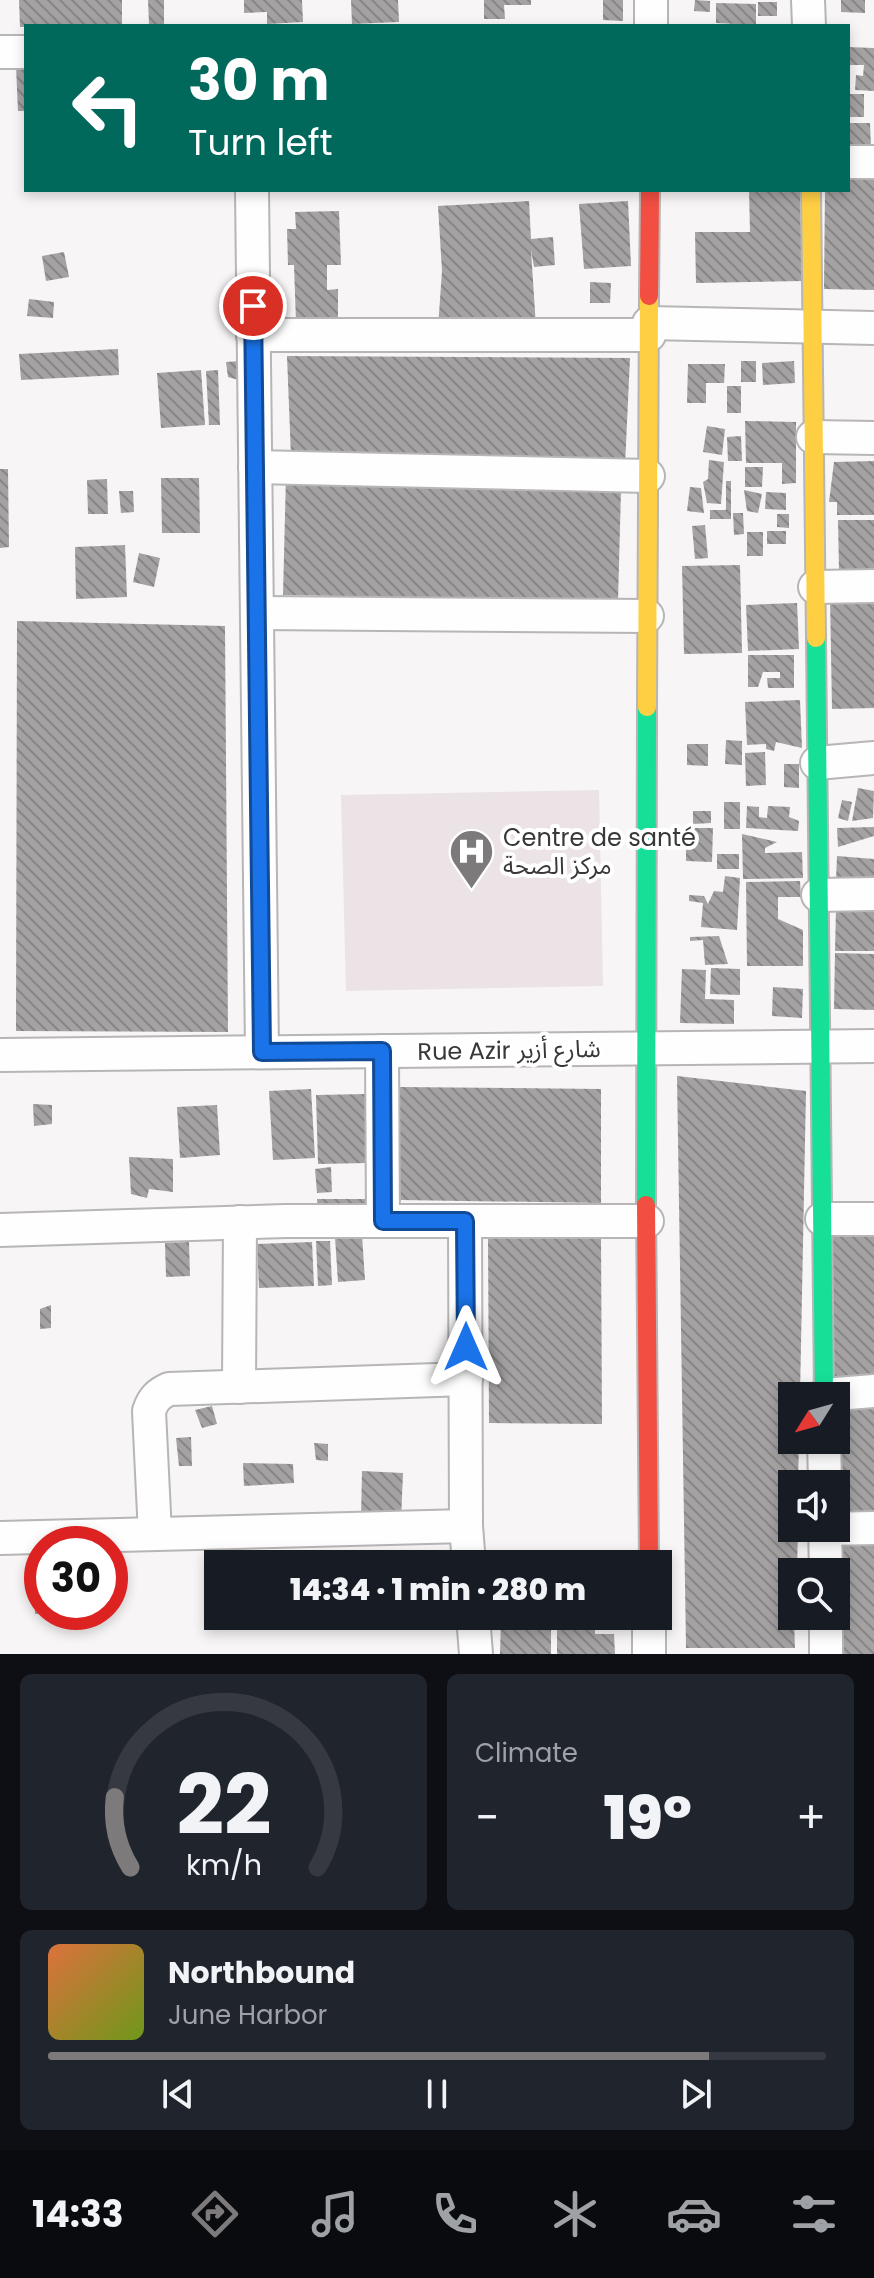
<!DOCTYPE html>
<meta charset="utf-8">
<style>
body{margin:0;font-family:Poppins,"Noto Sans Arabic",sans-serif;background:#20242c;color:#f1f3f6;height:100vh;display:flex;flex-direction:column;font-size:30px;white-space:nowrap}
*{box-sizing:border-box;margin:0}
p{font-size:26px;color:#9ea1a6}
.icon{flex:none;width:44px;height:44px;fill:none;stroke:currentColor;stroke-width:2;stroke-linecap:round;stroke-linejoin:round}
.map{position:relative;height:1654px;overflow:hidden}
.drawer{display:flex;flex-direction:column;gap:20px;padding:20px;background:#0d0f14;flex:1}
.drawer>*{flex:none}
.top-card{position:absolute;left:24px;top:24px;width:826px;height:168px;border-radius:0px;box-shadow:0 4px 12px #0003;background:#00695c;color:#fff;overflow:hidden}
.needle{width:52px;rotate:233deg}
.fabs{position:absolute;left:778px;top:1382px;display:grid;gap:16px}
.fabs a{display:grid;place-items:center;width:72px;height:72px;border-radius:0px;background:#171b24;box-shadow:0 4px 12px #0003;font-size:40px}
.speed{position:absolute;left:24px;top:1526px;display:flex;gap:16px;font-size:40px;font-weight:700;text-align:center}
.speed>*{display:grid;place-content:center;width:104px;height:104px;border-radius:50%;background:#171b24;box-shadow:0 4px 12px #0003;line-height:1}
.speed .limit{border:12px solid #d22;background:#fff;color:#111}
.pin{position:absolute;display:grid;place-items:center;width:68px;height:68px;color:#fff;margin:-34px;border:4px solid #fff;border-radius:50%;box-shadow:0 2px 8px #0007}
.me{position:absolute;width:88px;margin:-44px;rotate:0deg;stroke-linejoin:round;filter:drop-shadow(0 0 6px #0008)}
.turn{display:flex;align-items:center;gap:28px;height:168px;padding:0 32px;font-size:36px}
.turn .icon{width:104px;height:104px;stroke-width:2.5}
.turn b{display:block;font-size:56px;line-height:68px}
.big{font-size:60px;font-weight:800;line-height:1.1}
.drawer .widget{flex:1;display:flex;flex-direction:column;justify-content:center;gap:12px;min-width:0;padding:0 28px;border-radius:12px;background:#20242c}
.drawer .dial{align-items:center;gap:0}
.dial svg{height:208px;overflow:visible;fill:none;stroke:#363941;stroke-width:7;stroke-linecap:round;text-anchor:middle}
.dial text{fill:#f1f3f6;stroke:none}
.song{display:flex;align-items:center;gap:24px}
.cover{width:96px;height:96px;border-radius:12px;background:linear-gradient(135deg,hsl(20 70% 55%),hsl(80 70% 35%))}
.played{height:8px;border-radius:4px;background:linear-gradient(90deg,#7c7a7a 85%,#363941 85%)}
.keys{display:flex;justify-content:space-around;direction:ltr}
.heat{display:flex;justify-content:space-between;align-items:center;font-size:44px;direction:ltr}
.drawer .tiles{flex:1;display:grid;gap:20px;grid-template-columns:1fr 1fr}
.widget:last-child{grid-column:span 2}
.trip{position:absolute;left:204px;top:1550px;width:468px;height:80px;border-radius:0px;background:#171b24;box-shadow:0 4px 12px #0003;font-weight:800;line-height:80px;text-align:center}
.tabs{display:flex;height:128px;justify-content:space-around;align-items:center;background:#090b0e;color:#9ea1a6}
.tabs .icon{width:56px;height:56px}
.tabs .current{color:#7c7a7a}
.tabs b{font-size:36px;color:#f1f3f6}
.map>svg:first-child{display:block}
.built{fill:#ebe3e6}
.building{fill:url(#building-back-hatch)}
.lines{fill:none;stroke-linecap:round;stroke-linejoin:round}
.street-casing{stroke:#b7b5b6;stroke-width:36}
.fast-casing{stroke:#b7b5b6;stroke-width:22}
.slow-casing{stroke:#b7b5b6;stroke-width:22}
.jam-casing{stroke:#b7b5b6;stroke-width:22}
.street{stroke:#fefefe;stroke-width:32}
.fast{stroke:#16e098;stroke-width:18}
.slow{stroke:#ffcf43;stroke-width:18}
.jam{stroke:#f24e42;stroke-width:18}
.route-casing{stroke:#114b97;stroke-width:20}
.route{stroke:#1a73e8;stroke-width:14}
.labels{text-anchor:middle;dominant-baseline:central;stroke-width:8;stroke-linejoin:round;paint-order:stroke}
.poi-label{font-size:24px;fill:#393838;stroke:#fff;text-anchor:start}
.street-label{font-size:24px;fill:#393838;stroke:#fff}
</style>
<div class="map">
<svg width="874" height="1654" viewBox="0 0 874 1654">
<defs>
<pattern id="building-back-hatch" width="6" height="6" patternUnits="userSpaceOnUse" patternTransform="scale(2)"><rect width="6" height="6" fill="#a4a2a3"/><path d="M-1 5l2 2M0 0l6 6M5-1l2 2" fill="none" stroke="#878586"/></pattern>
</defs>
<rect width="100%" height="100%" fill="#f7f5f6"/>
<path class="built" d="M 599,790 L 603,986 L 346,991 L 341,795 Z"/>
<g class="building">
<path d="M 19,0 L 122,0 L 122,26 L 20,27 Z"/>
<path d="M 148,0 L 164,0 L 164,24 L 149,24 Z"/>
<path d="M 244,0 L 302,0 L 303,22 L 267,24 L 267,12 L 244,13 Z"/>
<path d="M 351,0 L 398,0 L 399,22 L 352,24 Z"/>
<path d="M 484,0 L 531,0 L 531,5 L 504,5 L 505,19 L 484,19 Z"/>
<path d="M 603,0 L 623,0 L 623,21 L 603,20 Z"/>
<path d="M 695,0 L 710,1 L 710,12 L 694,11 Z"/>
<path d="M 841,0 L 865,0 L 865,13 L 841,12 Z"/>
<rect x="758" y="2" width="19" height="14"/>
<path d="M 716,3 L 756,4 L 756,25 L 716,23 Z"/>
<path d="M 848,47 L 874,48 L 874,91 L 855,90 L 856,75 L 863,76 L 864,65 L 848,65 Z"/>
<path d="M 16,66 L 26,66 L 26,111 L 18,111 Z"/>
<rect x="848" y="94" width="16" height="23"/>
<path d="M 848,123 L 870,123 L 871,147 L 848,147 Z"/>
<path d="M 848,180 L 874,180 L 874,290 L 824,289 L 825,190 L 848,190 Z"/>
<path d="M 749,190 L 800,190 L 802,281 L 696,283 L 695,232 L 750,232 Z"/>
<path d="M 529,201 L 531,239 L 553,237 L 555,265 L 534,267 L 531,250 L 536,327 L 438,328 L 442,271 L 438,206 Z"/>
<path d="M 628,201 L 631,266 L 584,269 L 579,204 Z"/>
<path d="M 339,211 L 341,265 L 327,265 L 327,290 L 338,289 L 338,322 L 296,323 L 294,265 L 288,265 L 287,229 L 296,229 L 295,212 Z"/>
<path d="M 64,252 L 69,277 L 46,281 L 42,256 Z"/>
<path d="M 590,282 L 611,283 L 610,303 L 590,303 Z"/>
<path d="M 29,299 L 54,302 L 53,318 L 27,316 Z"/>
<path d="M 118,349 L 119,375 L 21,380 L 19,354 Z"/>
<path d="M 287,356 L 630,358 L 625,466 L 291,457 Z"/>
<path d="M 240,361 L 242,381 L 228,377 L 226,362 Z"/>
<rect x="741" y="361" width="15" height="21"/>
<path d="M 794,361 L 795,383 L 763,385 L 762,363 Z"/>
<path d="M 688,364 L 725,364 L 724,383 L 706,383 L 706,403 L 687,403 Z"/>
<path d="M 201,370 L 205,425 L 161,428 L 157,373 Z"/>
<path d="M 218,370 L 220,425 L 209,425 L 206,371 Z"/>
<rect x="727" y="386" width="14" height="27"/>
<path d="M 745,421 L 796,422 L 796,483 L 782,484 L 782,463 L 746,463 Z"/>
<path d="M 707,426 L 725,429 L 722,455 L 703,452 Z"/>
<path d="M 741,436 L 742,461 L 728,461 L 727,437 Z"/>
<path d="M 709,460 L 724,462 L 721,504 L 707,503 L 703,482 L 708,479 Z"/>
<path d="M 874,461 L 874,515 L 837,515 L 837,502 L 829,502 L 834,462 Z"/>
<path d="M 745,467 L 763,467 L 762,487 L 745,487 Z"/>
<path d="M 0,469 L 8,469 L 9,547 L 0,548 Z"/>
<path d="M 286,475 L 621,490 L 618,601 L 283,595 Z"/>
<path d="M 161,478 L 199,478 L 200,533 L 162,533 Z"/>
<path d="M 107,479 L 108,514 L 88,514 L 87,480 Z"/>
<path d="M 726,481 L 731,481 L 731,519 L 710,519 L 710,510 L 726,510 Z"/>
<path d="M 690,487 L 701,488 L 704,513 L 687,511 Z"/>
<path d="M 744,490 L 762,494 L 758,513 L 747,511 Z"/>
<path d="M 119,491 L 133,491 L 134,512 L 121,513 Z"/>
<path d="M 766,492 L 786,493 L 786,510 L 765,509 Z"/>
<path d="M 733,513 L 743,513 L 744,534 L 734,535 Z"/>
<path d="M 777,514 L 789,514 L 789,528 L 777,527 Z"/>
<path d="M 838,520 L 874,520 L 874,570 L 839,571 Z"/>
<path d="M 705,525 L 708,558 L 695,559 L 692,526 Z"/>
<rect x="767" y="531" width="19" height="13"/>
<rect x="747" y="532" width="16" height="24"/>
<path d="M 125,545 L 127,597 L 76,599 L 75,547 Z"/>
<path d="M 139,553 L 160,558 L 154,587 L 133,582 Z"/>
<path d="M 740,565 L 742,653 L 684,654 L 682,566 Z"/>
<path d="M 830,597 L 874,597 L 874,708 L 832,709 Z"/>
<path d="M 797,603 L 799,649 L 748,651 L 746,605 Z"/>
<path d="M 17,621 L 225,626 L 228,1032 L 16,1031 Z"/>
<path d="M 748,655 L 794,655 L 794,688 L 768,688 L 767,678 L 780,678 L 780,672 L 763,672 L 758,687 L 748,687 Z"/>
<path d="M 800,700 L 802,748 L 776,742 L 774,751 L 766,749 L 766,744 L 747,745 L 745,702 Z"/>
<path d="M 726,740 L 742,741 L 742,765 L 725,764 Z"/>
<path d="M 687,744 L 708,744 L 708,766 L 687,765 Z"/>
<path d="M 765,752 L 766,785 L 746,786 L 745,753 Z"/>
<path d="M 784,764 L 799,764 L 799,788 L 784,787 Z"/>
<path d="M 858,788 L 874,791 L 873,818 L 852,821 Z"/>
<path d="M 842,800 L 852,802 L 848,821 L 838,818 Z"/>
<rect x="724" y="802" width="16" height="27"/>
<path d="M 747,806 L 759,807 L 759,817 L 767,818 L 768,806 L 790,807 L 789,817 L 799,821 L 798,831 L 746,828 Z"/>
<path d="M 693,811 L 711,811 L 711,823 L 693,824 Z"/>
<path d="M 874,827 L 874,836 L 838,847 L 837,828 Z"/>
<path d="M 686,828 L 713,828 L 712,862 L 686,861 Z"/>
<path d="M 742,834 L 777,842 L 765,848 L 765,853 L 802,852 L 803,878 L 743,879 Z"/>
<rect x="717" y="854" width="22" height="15"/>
<path d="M 837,856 L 874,859 L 874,883 L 836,880 Z"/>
<path d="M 725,876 L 740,878 L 737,930 L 701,927 L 703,903 L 689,901 L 689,895 L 704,896 L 708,904 L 714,891 L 723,892 Z"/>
<path d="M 800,881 L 801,897 L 778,897 L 778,919 L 803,930 L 803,966 L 747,966 L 746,882 Z"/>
<path d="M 836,909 L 874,909 L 874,951 L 835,951 Z"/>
<path d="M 719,936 L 728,964 L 705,965 L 703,940 L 690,941 L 690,937 Z"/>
<path d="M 835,953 L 874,954 L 874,1010 L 834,1009 Z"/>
<path d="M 711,968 L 740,969 L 740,995 L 710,994 Z"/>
<path d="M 682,969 L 706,970 L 705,999 L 734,1000 L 734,1024 L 680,1023 Z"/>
<path d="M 773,987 L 803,989 L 802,1018 L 772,1016 Z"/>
<path d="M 677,1076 L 806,1091 L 800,1396 L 792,1396 L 792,1440 L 799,1440 L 798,1484 L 792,1484 L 792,1528 L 798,1528 L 797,1572 L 792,1572 L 795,1648 L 686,1648 Z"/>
<path d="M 400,1087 L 601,1089 L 601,1203 L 399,1200 Z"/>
<path d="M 311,1089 L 315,1158 L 273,1160 L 269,1091 Z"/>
<path d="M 366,1094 L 368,1163 L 318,1164 L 316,1095 Z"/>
<path d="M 33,1104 L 52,1105 L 52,1124 L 34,1126 Z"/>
<path d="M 217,1105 L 220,1155 L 180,1158 L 177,1107 Z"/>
<path d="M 129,1157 L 173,1159 L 173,1192 L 149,1189 L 147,1198 L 131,1194 Z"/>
<path d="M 331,1167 L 332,1192 L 317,1193 L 315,1169 Z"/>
<path d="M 317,1199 L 367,1199 L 367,1214 L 318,1215 Z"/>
<path d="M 874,1233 L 874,1377 L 831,1378 L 827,1234 Z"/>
<path d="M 488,1234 L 601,1234 L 602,1424 L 489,1423 Z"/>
<path d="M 362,1235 L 365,1280 L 338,1282 L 335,1237 Z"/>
<path d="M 316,1241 L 330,1241 L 332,1285 L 318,1286 Z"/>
<path d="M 189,1242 L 190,1276 L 166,1277 L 165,1243 Z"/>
<path d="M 312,1242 L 314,1286 L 259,1288 L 257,1244 Z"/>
<path d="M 51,1305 L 51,1328 L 40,1329 L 40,1309 Z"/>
<path d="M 212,1406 L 217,1424 L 202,1428 L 195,1410 Z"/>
<path d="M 874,1406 L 874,1516 L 843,1516 L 841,1407 Z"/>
<path d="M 191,1437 L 192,1466 L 179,1466 L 176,1438 Z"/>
<path d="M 314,1443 L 328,1444 L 328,1461 L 316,1460 Z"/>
<path d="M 243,1463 L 293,1464 L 294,1483 L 244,1486 Z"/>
<path d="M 362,1471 L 403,1473 L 401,1520 L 361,1519 Z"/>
<path d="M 834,1544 L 874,1544 L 874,1654 L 837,1654 Z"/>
<path d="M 34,1564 L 42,1565 L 42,1614 L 35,1614 Z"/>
<path d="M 557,1616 L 595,1617 L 595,1634 L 614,1634 L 615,1654 L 557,1654 Z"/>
<path d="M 501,1618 L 551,1619 L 551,1654 L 500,1654 Z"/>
</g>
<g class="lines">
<defs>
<g id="street">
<path d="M 808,0 L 809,26"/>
<path d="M 651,26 L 651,0"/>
<path d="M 0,52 L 26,52"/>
<path d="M 848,162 L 874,162"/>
<path d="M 252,190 L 262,1052"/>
<path d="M 649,323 L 874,328"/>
<path d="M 253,335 L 649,335"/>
<path d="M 813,437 L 874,438"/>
<path d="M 255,467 L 648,476"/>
<path d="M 815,587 L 874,586"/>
<path d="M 257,613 L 647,616"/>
<path d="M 817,763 L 874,758"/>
<path d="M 818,895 L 874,894"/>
<path d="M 382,1051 L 383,1221"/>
<path d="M 0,1055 L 874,1046"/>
<path d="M 822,1219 L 874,1219"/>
<path d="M 465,1221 L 466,1526"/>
<path d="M 0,1230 L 285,1221 L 647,1221"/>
<path d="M 239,1387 L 240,1222"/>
<path d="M 824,1395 L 874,1391"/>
<path d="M 824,1440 L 825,1484"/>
<path d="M 825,1528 L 826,1572"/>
<path d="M 825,1529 L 874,1528"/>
<path d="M 155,1534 L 149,1411 C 153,1399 158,1394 169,1389 L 466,1379"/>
<path d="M 0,1538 L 466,1526 L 469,1564"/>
<path d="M 473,1616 L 476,1654"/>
<path d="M 649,1616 L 649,1654"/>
<path d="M 826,1616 L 826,1654"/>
</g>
<g id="fast">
<path d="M 816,638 L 824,1396"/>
<path d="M 646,1205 L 647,707"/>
</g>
<g id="slow">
<path d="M 811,190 L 816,638"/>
<path d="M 647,707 L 649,296"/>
</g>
<g id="jam">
<path d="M 649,296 L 650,190"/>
<path d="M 646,1205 L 649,1564"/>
</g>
</defs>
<use href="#street" class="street-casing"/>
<use href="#fast" class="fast-casing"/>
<use href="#slow" class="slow-casing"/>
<use href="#jam" class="jam-casing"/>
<use href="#street" class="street"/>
<use href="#fast" class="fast"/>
<use href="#slow" class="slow"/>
<use href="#jam" class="jam"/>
</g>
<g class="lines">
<defs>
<path id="route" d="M 253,306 L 262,1052 L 382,1051 L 383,1221 L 465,1221 L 466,1347"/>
</defs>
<use href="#route" class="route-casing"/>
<use href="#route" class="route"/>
</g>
<defs>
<symbol id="hospital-pin" viewBox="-11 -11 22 30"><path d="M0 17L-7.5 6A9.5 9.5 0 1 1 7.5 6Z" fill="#7c7a7a" stroke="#fff"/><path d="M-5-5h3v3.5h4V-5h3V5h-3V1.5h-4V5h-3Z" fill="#fff"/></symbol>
</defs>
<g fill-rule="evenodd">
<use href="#hospital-pin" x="446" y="826" width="51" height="69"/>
</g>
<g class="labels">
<g class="poi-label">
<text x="503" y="837">Centre de santé<tspan x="503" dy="28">مركز الصحة</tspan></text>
</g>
<g class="street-label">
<text transform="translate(509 1050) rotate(-1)">Rue Azir شارع أزير</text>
</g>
</g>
</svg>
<div class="fabs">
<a><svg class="needle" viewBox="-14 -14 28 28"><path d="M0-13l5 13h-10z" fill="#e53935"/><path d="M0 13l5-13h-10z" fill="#9ea1a6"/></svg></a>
<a><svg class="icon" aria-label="sound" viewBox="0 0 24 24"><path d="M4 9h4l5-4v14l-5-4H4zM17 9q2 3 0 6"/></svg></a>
<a><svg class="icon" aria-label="search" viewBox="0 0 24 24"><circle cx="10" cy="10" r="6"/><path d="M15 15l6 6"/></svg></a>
</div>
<div class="speed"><div class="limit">30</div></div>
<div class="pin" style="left:253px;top:306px;background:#d93025"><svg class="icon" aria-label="arrive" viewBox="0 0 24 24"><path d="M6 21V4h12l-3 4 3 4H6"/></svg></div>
<svg class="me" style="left:466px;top:1347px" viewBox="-20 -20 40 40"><path d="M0-17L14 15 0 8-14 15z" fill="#1a73e8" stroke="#fff" stroke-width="4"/></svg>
<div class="trip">14:34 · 1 min · 280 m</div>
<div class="top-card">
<div class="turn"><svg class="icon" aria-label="left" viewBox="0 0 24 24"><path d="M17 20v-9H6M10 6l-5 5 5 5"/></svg><div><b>30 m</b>Turn left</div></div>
</div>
</div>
<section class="drawer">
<div class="tiles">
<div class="widget dial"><svg viewBox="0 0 100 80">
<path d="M14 69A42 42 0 1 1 86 69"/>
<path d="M14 69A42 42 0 0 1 8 42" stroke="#7c7a7a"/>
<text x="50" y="56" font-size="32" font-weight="700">22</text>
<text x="50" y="72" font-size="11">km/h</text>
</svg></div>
<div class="widget"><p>Climate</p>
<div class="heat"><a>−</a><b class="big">19°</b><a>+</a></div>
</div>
<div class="widget">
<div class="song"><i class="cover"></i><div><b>Northbound</b><p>June Harbor</p></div></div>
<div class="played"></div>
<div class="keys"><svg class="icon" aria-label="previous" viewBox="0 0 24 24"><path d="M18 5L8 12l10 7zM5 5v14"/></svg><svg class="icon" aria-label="pause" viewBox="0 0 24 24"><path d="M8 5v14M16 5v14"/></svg><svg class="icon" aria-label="next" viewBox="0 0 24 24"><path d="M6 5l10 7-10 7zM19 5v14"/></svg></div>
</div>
</div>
</section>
<nav class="tabs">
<b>14:33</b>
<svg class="icon current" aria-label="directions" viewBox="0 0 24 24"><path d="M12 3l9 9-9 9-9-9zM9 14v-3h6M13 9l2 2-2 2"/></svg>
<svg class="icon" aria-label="music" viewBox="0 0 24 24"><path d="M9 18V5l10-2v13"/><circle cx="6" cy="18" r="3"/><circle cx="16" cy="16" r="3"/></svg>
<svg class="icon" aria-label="phone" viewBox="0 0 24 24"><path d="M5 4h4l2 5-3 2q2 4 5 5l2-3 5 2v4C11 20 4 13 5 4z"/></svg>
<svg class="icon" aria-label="climate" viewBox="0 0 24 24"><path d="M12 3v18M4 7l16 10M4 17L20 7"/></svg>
<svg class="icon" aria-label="car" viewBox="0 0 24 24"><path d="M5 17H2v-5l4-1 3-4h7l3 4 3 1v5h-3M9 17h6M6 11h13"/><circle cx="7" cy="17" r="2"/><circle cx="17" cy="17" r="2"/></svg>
<svg class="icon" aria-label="filters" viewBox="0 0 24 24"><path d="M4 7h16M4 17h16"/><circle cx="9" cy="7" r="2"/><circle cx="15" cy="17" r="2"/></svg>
</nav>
